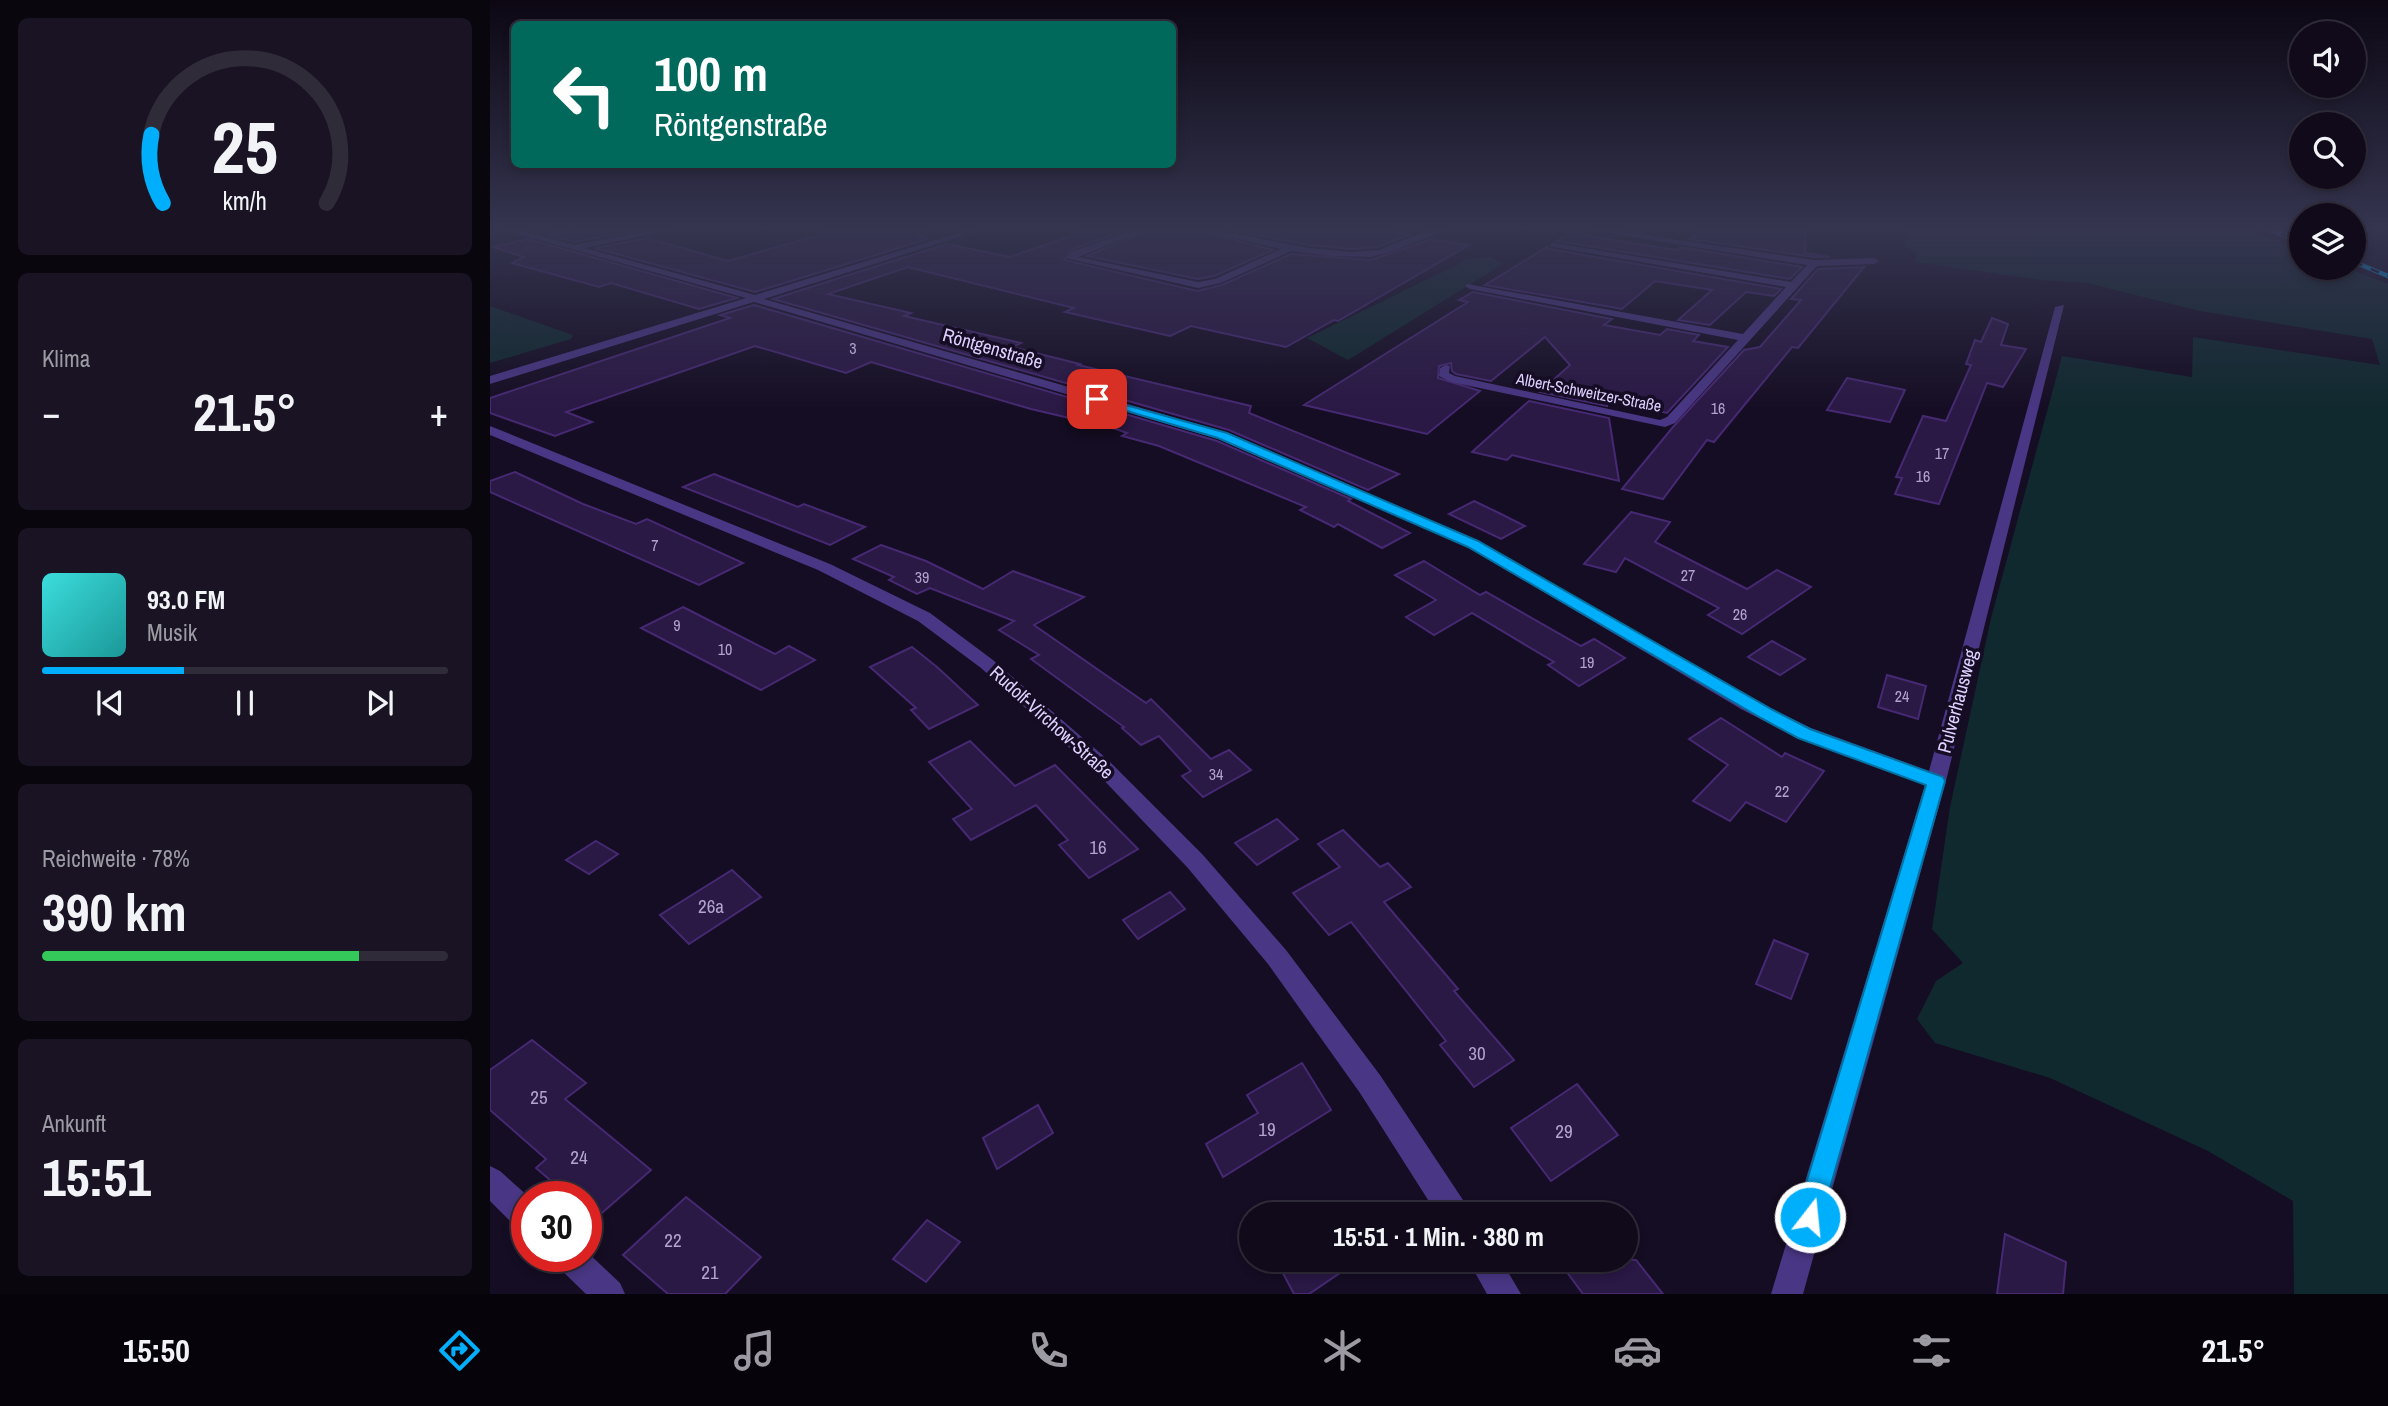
<!DOCTYPE html>
<html lang="de">
<meta charset="utf-8">
<style>
body{margin:0;font-family:"Archivo Narrow",sans-serif;background:#191323;color:#f1f3f6;height:100vh;display:flex;flex-direction:column;font-size:26px;white-space:nowrap}
*{box-sizing:border-box;margin:0}
p{font-size:23px;color:#9c9aa2}
.icon{flex:none;width:38px;height:38px;fill:none;stroke:currentColor;stroke-width:2;stroke-linecap:round;stroke-linejoin:round}
.map{position:relative;flex:1;overflow:hidden}
.side{display:flex;flex-direction:column;gap:18px;padding:18px;background:#09060e;width:490px}
.side>*{flex:none}
.guide{position:absolute;left:21px;top:21px;width:665px;height:147px;border-radius:10px;box-shadow:0 4px 10px #0003,0 0 0 2px #302b39;background:#00695c;color:#fff;overflow:hidden}
.tools{position:absolute;left:1799px;top:21px;display:grid;gap:14px}
.tools a{display:grid;place-items:center;width:77px;height:77px;border-radius:50%;background:#100a1a;box-shadow:0 4px 10px #0003,0 0 0 2px #302b39;font-size:35px}
.speed{position:absolute;left:21px;top:1181px;display:flex;gap:14px;font-size:35px;font-weight:700;text-align:center}
.speed>*{display:grid;place-content:center;width:91px;height:91px;border-radius:50%;background:#100a1a;box-shadow:0 4px 10px #0003,0 0 0 2px #302b39;line-height:1}
.speed .limit{border:10px solid #d22;background:#fff;color:#111}
.pin{position:absolute;display:grid;place-items:center;width:60px;height:60px;color:#fff;margin:-30px;border-radius:14px;box-shadow:0 4px 10px #0006}
.me{position:absolute;width:77px;margin:-38px;rotate:16deg;stroke-linejoin:round;filter:drop-shadow(0 0 5px #0008)}
.turn{display:flex;align-items:center;gap:24px;height:147px;padding:0 28px;font-size:32px}
.turn .icon{width:91px;height:91px;stroke-width:2.5}
.turn b{display:block;font-size:49px;line-height:60px}
.big{font-size:52px;font-weight:700;line-height:1.1}
.side .tile{flex:1;display:flex;flex-direction:column;justify-content:center;gap:10px;min-width:0;padding:0 24px;border-radius:10px;background:#191323}
.side .dial{align-items:center;gap:0}
.dial svg{height:182px;overflow:visible;fill:none;stroke:#302b39;stroke-width:7;stroke-linecap:round;text-anchor:middle}
.dial text{fill:#f1f3f6;stroke:none}
.song{display:flex;align-items:center;gap:21px}
.cover{width:84px;height:84px;border-radius:10px;background:linear-gradient(135deg,hsl(180 70% 55%),hsl(180 70% 35%))}
.played{height:7px;border-radius:4px;background:linear-gradient(90deg,#00affb 35%,#302b39 35%)}
.keys{display:flex;justify-content:space-around;direction:ltr}
.heat{display:flex;justify-content:space-between;align-items:center;font-size:38px;direction:ltr}
.charge{height:10px;border-radius:5px;background:linear-gradient(90deg,#34c759 78%,#302b39 0)}
.trip{position:absolute;left:749px;top:1202px;width:399px;height:70px;border-radius:35px;background:#100a1a;box-shadow:0 4px 10px #0003,0 0 0 2px #302b39;font-weight:700;line-height:70px;text-align:center}
.tab-bar{display:flex;height:112px;justify-content:space-around;align-items:center;background:#06040a;color:#9c9aa2}
.tab-bar .icon{width:49px;height:49px}
.tab-bar .selected{color:#00affb}
.tab-bar b{font-size:32px;color:#f1f3f6}
main{display:flex;flex:1;min-height:0}
.map>svg:first-child{display:block}
.green{fill:#10292e}
.building{fill:#2a1845;stroke:#462972;stroke-width:2}
.lines{fill:none;stroke-linecap:round;stroke-linejoin:round}
.minor{fill:#493684;fill-rule:evenodd}
.rail-casing{stroke:#00affb;stroke-width:4.5}
.rail{stroke:#150d23;stroke-width:2.5;stroke-dasharray:9;stroke-linecap:butt}
.route{fill:#00affb;stroke:#0072a3;stroke-width:2}
.labels{text-anchor:middle;dominant-baseline:central;stroke-width:7;stroke-linejoin:round;paint-order:stroke}
.number-label{font-size:16px;fill:#b1a2d0}
.far-street-label{font-size:16px;fill:#ded0ff;stroke:#150d23}
.street-label{font-size:19px;fill:#ded0ff;stroke:#150d23}
.near-number-label{font-size:19px;fill:#b1a2d0}
</style>
<main>
<section class="side">
<div class="tile dial"><svg viewBox="0 0 100 80">
<path d="M14 69A42 42 0 1 1 86 69"/>
<path d="M14 69A42 42 0 0 1 9 39" stroke="#00affb"/>
<text x="50" y="56" font-size="32" font-weight="700">25</text>
<text x="50" y="72" font-size="11">km/h</text>
</svg></div>
<div class="tile"><p>Klima</p>
<div class="heat"><a>−</a><b class="big">21.5°</b><a>+</a></div>
</div>
<div class="tile">
<div class="song"><i class="cover"></i><div><b>93.0 FM</b><p>Musik</p></div></div>
<div class="played"></div>
<div class="keys"><svg class="icon" aria-label="previous" viewBox="0 0 24 24"><path d="M18 5L8 12l10 7zM5 5v14"/></svg><svg class="icon" aria-label="pause" viewBox="0 0 24 24"><path d="M8 5v14M16 5v14"/></svg><svg class="icon" aria-label="next" viewBox="0 0 24 24"><path d="M6 5l10 7-10 7zM19 5v14"/></svg></div>
</div>
<div class="tile"><p>Reichweite · 78%</p><b class="big">390 km</b><div class="charge"></div></div>
<div class="tile"><p>Ankunft</p><b class="big">15:51</b></div>
</section>
<div class="map">
<svg width="1898" height="1294" viewBox="0 0 1898 1294">
<rect width="100%" height="100%" fill="#150d23"/>
<g class="green">
<path d="M 1413,228 L 1753,228 L 1811,250 L 1811,268 L 1857,268 L 1898,284 L 1898,1294 L 1804,1294 L 1803,1201 L 1718,1151 L 1560,1078 L 1445,1043 L 1427,1019 L 1446,981 L 1473,963 L 1442,929 L 1460,807 L 1501,618 L 1572,356 L 1702,377 L 1703,337 L 1890,365 L 1882,339 L 1710,311 L 1597,283 L 1551,280 L 1426,262 L 1427,253 L 1415,247 L 1417,230 Z"/>
<path d="M 999,257 L 1013,264 L 858,360 L 817,338 L 977,260 Z"/>
<path d="M 0,306 L 83,335 L 81,339 L 0,363 Z"/>
</g>
<g class="building">
<path d="M 88,228 L 156,228 L 156,229 L 85,242 L 57,235 Z"/>
<path d="M 354,228 L 439,228 L 440,233 L 427,237 L 438,239 L 265,292 L 105,248 L 157,238 L 238,261 Z"/>
<path d="M 604,228 L 643,228 L 583,249 L 574,260 L 707,291 L 732,285 L 801,254 L 881,260 L 941,239 L 979,245 L 848,321 L 844,320 L 796,347 L 701,326 L 680,336 L 575,312 L 584,308 L 418,267 L 338,294 L 421,313 L 414,316 L 531,343 L 522,347 L 590,364 L 588,365 L 761,406 L 759,413 L 909,474 L 878,490 L 739,430 L 283,299 L 457,244 L 520,257 Z"/>
<path d="M 664,228 L 698,228 L 783,250 L 724,276 L 708,279 L 597,256 Z"/>
<path d="M 754,228 L 873,228 L 919,235 L 888,247 L 862,249 L 818,245 L 746,231 Z"/>
<path d="M 1214,228 L 1316,228 L 1315,253 L 1340,257 L 1324,257 L 1200,239 Z"/>
<path d="M 1080,233 L 1186,250 L 1190,247 L 1312,267 L 1300,279 L 1067,241 Z"/>
<path d="M 38,239 L 247,298 L 209,309 L 121,283 L 109,287 L 22,263 L 34,257 L 3,247 Z"/>
<path d="M 1057,247 L 1059,249 L 1291,289 L 1284,296 L 1256,292 L 1220,325 L 1188,320 L 1222,290 L 1165,281 L 1132,309 L 995,285 Z"/>
<path d="M 1374,267 L 1308,348 L 1302,347 L 1224,442 L 1217,440 L 1173,499 L 1132,489 L 1183,427 L 1254,350 L 1270,347 L 1311,300 L 1301,299 L 1328,269 Z"/>
<path d="M 983,292 L 1122,319 L 1114,325 L 1170,335 L 1177,329 L 1209,335 L 1203,341 L 1238,347 L 1177,413 L 1116,400 L 1117,406 L 1050,392 L 1080,365 L 1055,337 L 1001,381 L 966,374 L 962,371 L 961,363 L 949,366 L 948,378 L 990,391 L 937,434 L 814,405 L 978,302 L 969,300 Z"/>
<path d="M 264,305 L 727,441 L 861,499 L 858,501 L 920,533 L 892,548 L 848,524 L 844,527 L 810,510 L 816,507 L 669,446 L 632,436 L 637,433 L 626,429 L 541,409 L 381,362 L 356,373 L 265,346 L 76,412 L 102,422 L 65,436 L 0,413 L 0,398 L 240,318 L 230,315 Z"/>
<path d="M 1502,318 L 1518,324 L 1511,345 L 1536,349 L 1513,387 L 1497,383 L 1449,504 L 1405,494 L 1412,478 L 1406,477 L 1433,416 L 1456,421 L 1481,365 L 1476,364 L 1485,340 L 1491,342 Z"/>
<path d="M 1357,378 L 1415,390 L 1400,422 L 1337,410 Z"/>
<path d="M 1039,401 L 1119,418 L 1129,481 L 1022,455 L 1017,460 L 982,452 Z"/>
<path d="M 25,472 L 93,504 L 146,524 L 157,519 L 253,563 L 209,585 L 0,492 L 0,481 Z"/>
<path d="M 224,474 L 308,507 L 314,504 L 375,527 L 340,545 L 193,487 Z"/>
<path d="M 984,501 L 1009,513 L 1035,526 L 1011,539 L 959,514 Z"/>
<path d="M 1141,512 L 1180,522 L 1165,542 L 1257,589 L 1287,570 L 1321,587 L 1252,634 L 1218,615 L 1229,608 L 1135,558 L 1126,572 L 1094,564 Z"/>
<path d="M 391,545 L 436,561 L 493,589 L 523,571 L 594,597 L 544,625 L 656,703 L 661,699 L 721,759 L 739,750 L 761,770 L 713,797 L 692,776 L 701,771 L 669,736 L 651,745 L 632,728 L 634,727 L 541,659 L 549,655 L 509,630 L 524,621 L 440,588 L 427,594 L 399,580 L 404,577 L 363,559 Z"/>
<path d="M 934,561 L 990,595 L 996,592 L 1091,646 L 1104,639 L 1135,658 L 1089,686 L 1058,665 L 1064,662 L 982,613 L 944,635 L 916,617 L 946,600 L 905,575 Z"/>
<path d="M 193,607 L 285,654 L 299,646 L 325,660 L 271,690 L 151,628 Z"/>
<path d="M 1282,641 L 1315,659 L 1290,675 L 1258,657 Z"/>
<path d="M 422,647 L 447,667 L 488,705 L 439,729 L 421,710 L 426,708 L 380,667 Z"/>
<path d="M 1397,675 L 1436,686 L 1428,719 L 1388,707 Z"/>
<path d="M 1231,718 L 1292,757 L 1295,753 L 1334,771 L 1296,822 L 1256,802 L 1240,821 L 1203,801 L 1238,765 L 1199,739 Z"/>
<path d="M 480,741 L 525,786 L 565,765 L 648,849 L 599,878 L 569,845 L 578,840 L 546,805 L 481,840 L 463,819 L 482,809 L 439,762 Z"/>
<path d="M 787,819 L 808,839 L 767,865 L 745,843 Z"/>
<path d="M 853,830 L 890,867 L 898,863 L 921,887 L 894,902 L 968,989 L 964,991 L 1024,1060 L 984,1087 L 950,1045 L 956,1041 L 861,922 L 839,935 L 803,893 L 850,867 L 828,844 Z"/>
<path d="M 106,841 L 128,854 L 99,874 L 76,860 Z"/>
<path d="M 242,870 L 271,897 L 199,944 L 170,915 Z"/>
<path d="M 680,892 L 695,909 L 648,939 L 633,920 Z"/>
<path d="M 1284,940 L 1318,954 L 1301,999 L 1266,984 Z"/>
<path d="M 42,1040 L 96,1083 L 75,1099 L 161,1170 L 105,1219 L 96,1211 L 96,1197 L 80,1197 L 46,1168 L 56,1159 L 0,1110 L 0,1070 Z"/>
<path d="M 812,1063 L 841,1110 L 733,1177 L 716,1144 L 768,1113 L 757,1095 Z"/>
<path d="M 1087,1084 L 1128,1135 L 1061,1181 L 1021,1128 Z"/>
<path d="M 548,1105 L 563,1133 L 507,1169 L 493,1138 Z"/>
<path d="M 196,1197 L 271,1257 L 235,1294 L 178,1294 L 133,1255 Z"/>
<path d="M 437,1220 L 470,1242 L 436,1282 L 403,1259 Z"/>
<path d="M 1515,1234 L 1576,1262 L 1573,1294 L 1507,1294 Z"/>
<path d="M 786,1260 L 869,1260 L 819,1294 L 804,1294 Z"/>
<path d="M 1068,1260 L 1146,1260 L 1173,1294 L 1093,1294 Z"/>
</g>
<g class="lines">
<g class="minor">
<path d="M 7,228 L 20,228 L 85,245 L 175,228 L 191,228 L 94,248 L 265,295 L 485,228 L 497,228 L 274,299 L 738,433 L 988,541 L 1265,701 L 1321,728 L 1439,771 L 1565,307 L 1574,305 L 1456,781 L 1313,1294 L 1281,1294 L 1435,785 L 1307,738 L 1251,709 L 978,547 L 728,439 L 264,302 L 0,384 L 0,376 L 256,298 Z"/>
<path d="M 650,228 L 661,228 L 588,257 L 708,282 L 725,279 L 791,249 L 701,228 L 716,228 L 818,248 L 862,252 L 889,250 L 944,228 L 961,228 L 903,251 L 881,257 L 841,256 L 801,251 L 731,283 L 708,288 L 576,258 L 584,251 Z"/>
<path d="M 1088,228 L 1107,228 L 1324,260 L 1384,258 L 1389,261 L 1384,264 L 1327,266 L 1185,423 L 1175,427 L 961,382 L 949,376 L 950,368 L 956,365 L 960,366 L 959,373 L 965,376 L 1170,420 L 1177,417 L 1248,340 L 980,289 L 975,286 L 977,284 L 1253,334 L 1296,287 L 1059,246 L 1063,243 L 1301,282 L 1317,265 Z"/>
<path d="M 0,426 L 340,564 L 440,613 L 503,660 L 617,759 L 713,855 L 796,950 L 890,1075 L 975,1203 L 979,1214 L 947,1214 L 870,1093 L 778,964 L 697,867 L 603,769 L 491,668 L 428,621 L 328,570 L 0,435 Z"/>
<path d="M 0,1166 L 10,1171 L 39,1197 L 37,1231 L 26,1227 L 0,1201 Z"/>
<path d="M 96,1251 L 130,1283 L 135,1294 L 96,1294 L 68,1267 L 64,1256 L 96,1256 Z"/>
<path d="M 978,1260 L 1011,1260 L 1031,1294 L 997,1294 Z"/>
</g>
<defs>
<g id="rail">
<path d="M 1774,228 L 1811,241"/>
<path d="M 1864,262 L 1898,276"/>
</g>
</defs>
<use href="#rail" class="rail-casing"/>
<use href="#rail" class="rail"/>
</g>
<linearGradient id="sky" x2="0" y2="1"><stop stop-color="#0c0713"/><stop offset="0.56" stop-color="#353550"/><stop offset="1" stop-color="#353550" stop-opacity="0"/></linearGradient>
<rect width="1898" height="409" fill="url(#sky)"/>
<path class="route" d="M 603,396 L 737,433 L 988,541 L 1283,710 L 1320,729 L 1453,777 L 1455,781 L 1329,1227 L 1320,1231 L 1310,1227 L 1306,1217 L 1436,785 L 1308,738 L 1271,718 L 978,547 L 728,438 L 603,401 Z"/>
<g class="labels">
<g class="number-label">
<text x="363" y="348">3</text>
<text x="1228" y="408">16</text>
<text x="1452" y="453">17</text>
<text x="1433" y="476">16</text>
<text x="165" y="545">7</text>
<text x="1198" y="575">27</text>
<text x="432" y="577">39</text>
<text x="1250" y="614">26</text>
<text x="187" y="625">9</text>
<text x="235" y="649">10</text>
<text x="1097" y="662">19</text>
<text x="1412" y="696">24</text>
<text x="726" y="774">34</text>
<text x="1292" y="791">22</text>
</g>
<g class="far-street-label">
<text transform="translate(1099 392) rotate(11)">Albert-Schweitzer-Straße</text>
</g>
<g class="street-label">
<text transform="translate(503 348) rotate(16)">Röntgenstraße</text>
<text transform="translate(1467 701) rotate(-75)">Pulverhausweg</text>
<text transform="translate(562 722) rotate(42)">Rudolf-Virchow-Straße</text>
</g>
<g class="near-number-label">
<text x="608" y="847">16</text>
<text x="221" y="906">26a</text>
<text x="987" y="1053">30</text>
<text x="49" y="1097">25</text>
<text x="777" y="1129">19</text>
<text x="1074" y="1131">29</text>
<text x="89" y="1157">24</text>
<text x="183" y="1240">22</text>
<text x="220" y="1272">21</text>
</g>
</g>
</svg>
<div class="tools">
<a><svg class="icon" aria-label="sound" viewBox="0 0 24 24"><path d="M4 9h4l5-4v14l-5-4H4zM17 9q2 3 0 6"/></svg></a>
<a><svg class="icon" aria-label="search" viewBox="0 0 24 24"><circle cx="10" cy="10" r="6"/><path d="M15 15l6 6"/></svg></a>
<a><svg class="icon" aria-label="layers" viewBox="0 0 24 24"><path d="M12 4l9 5-9 5-9-5zM3 14l9 5 9-5"/></svg></a>
</div>
<div class="speed"><div class="limit">30</div></div>
<div class="pin" style="left:607px;top:399px;background:#d93025"><svg class="icon" aria-label="arrive" viewBox="0 0 24 24"><path d="M6 21V4h12l-3 4 3 4H6"/></svg></div>
<svg class="me" style="left:1320px;top:1217px" viewBox="-20 -20 40 40"><circle r="17" fill="#00affb" stroke="#fff" stroke-width="3"/><path d="M0-11L8 9 0 5-8 9z" fill="#fff"/></svg>
<div class="trip">15:51 · 1 Min. · 380 m</div>
<div class="guide">
<div class="turn"><svg class="icon" aria-label="left" viewBox="0 0 24 24"><path d="M17 20v-9H6M10 6l-5 5 5 5"/></svg><div><b>100 m</b>Röntgenstraße</div></div>
</div>
</div>
</main>
<nav class="tab-bar">
<b>15:50</b>
<svg class="icon selected" aria-label="directions" viewBox="0 0 24 24"><path d="M12 3l9 9-9 9-9-9zM9 14v-3h6M13 9l2 2-2 2"/></svg>
<svg class="icon" aria-label="music" viewBox="0 0 24 24"><path d="M9 18V5l10-2v13"/><circle cx="6" cy="18" r="3"/><circle cx="16" cy="16" r="3"/></svg>
<svg class="icon" aria-label="phone" viewBox="0 0 24 24"><path d="M5 4h4l2 5-3 2q2 4 5 5l2-3 5 2v4C11 20 4 13 5 4z"/></svg>
<svg class="icon" aria-label="climate" viewBox="0 0 24 24"><path d="M12 3v18M4 7l16 10M4 17L20 7"/></svg>
<svg class="icon" aria-label="car" viewBox="0 0 24 24"><path d="M5 17H2v-5l4-1 3-4h7l3 4 3 1v5h-3M9 17h6M6 11h13"/><circle cx="7" cy="17" r="2"/><circle cx="17" cy="17" r="2"/></svg>
<svg class="icon" aria-label="filters" viewBox="0 0 24 24"><path d="M4 7h16M4 17h16"/><circle cx="9" cy="7" r="2"/><circle cx="15" cy="17" r="2"/></svg>
<b>21.5°</b>
</nav>
